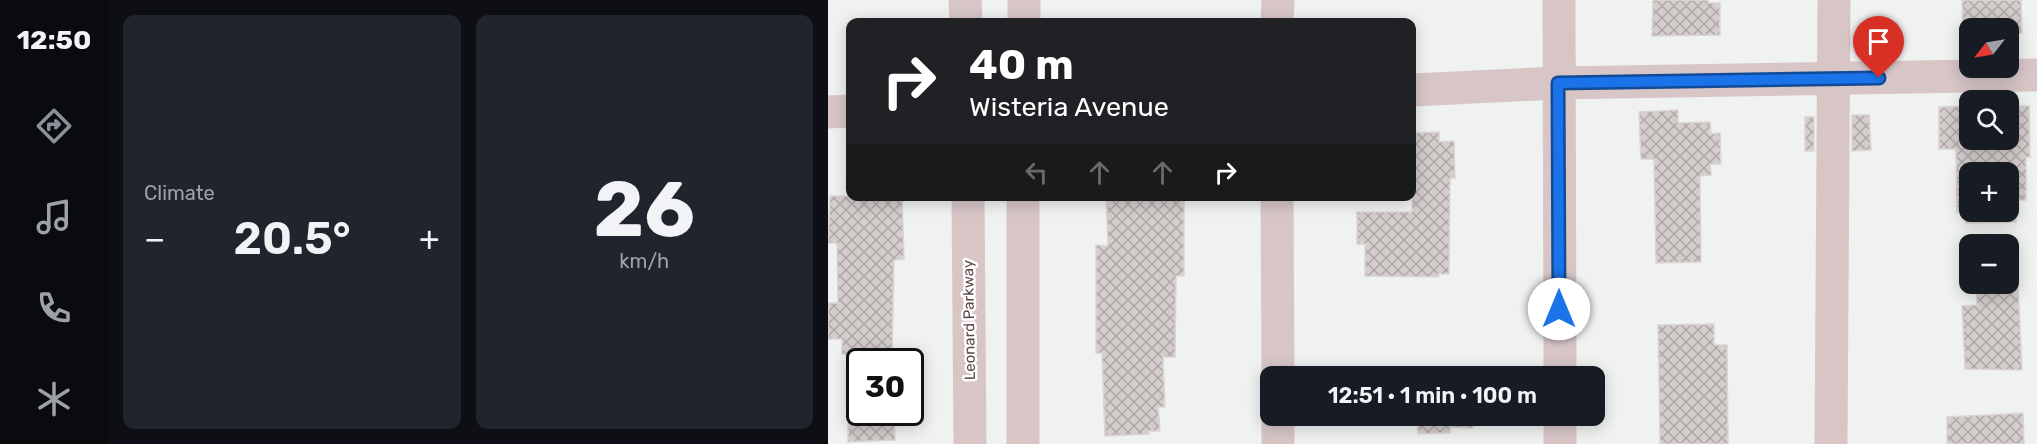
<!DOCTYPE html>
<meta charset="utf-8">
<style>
body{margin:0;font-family:Rubik,sans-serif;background:#20242c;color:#f1f3f6;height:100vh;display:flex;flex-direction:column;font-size:22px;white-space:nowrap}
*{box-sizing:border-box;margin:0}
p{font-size:20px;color:#9ea1a6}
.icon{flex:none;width:33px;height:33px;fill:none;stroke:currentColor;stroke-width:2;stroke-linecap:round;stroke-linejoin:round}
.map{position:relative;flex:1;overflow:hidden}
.drawer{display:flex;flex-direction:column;gap:15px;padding:15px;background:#0d0f14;width:720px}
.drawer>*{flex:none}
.top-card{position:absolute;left:18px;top:18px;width:570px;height:183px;border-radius:12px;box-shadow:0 3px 15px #0003;background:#202124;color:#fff;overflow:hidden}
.needle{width:39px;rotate:239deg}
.buttons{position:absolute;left:1131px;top:18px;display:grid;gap:12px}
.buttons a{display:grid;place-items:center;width:60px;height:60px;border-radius:12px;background:#171b24;box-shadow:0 3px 15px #0003;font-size:30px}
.speed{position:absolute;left:18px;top:348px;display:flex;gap:12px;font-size:30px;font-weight:700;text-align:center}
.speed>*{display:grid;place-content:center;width:78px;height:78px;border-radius:50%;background:#171b24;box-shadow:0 3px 15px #0003;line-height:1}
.speed .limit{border:3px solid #111;border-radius:9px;background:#fff;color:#111}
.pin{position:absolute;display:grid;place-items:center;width:51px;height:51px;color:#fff;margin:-62px -26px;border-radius:50% 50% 50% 0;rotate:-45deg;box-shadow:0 0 6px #0007}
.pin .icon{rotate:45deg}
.me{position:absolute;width:66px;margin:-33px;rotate:0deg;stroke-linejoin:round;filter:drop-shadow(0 0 4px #0008)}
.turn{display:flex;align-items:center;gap:21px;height:126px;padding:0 24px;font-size:27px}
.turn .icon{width:78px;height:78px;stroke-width:2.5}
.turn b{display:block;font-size:42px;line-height:51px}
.lanes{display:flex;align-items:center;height:57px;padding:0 24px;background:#0003;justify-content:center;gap:30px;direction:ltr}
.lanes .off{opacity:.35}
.big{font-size:45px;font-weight:600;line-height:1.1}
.drawer .tile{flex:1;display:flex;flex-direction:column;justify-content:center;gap:9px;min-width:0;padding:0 21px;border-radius:12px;background:#20242c}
.drawer .dial{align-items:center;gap:0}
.dial b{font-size:78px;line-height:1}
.heat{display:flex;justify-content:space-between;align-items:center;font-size:33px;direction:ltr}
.drawer .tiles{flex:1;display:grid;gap:15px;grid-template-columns:repeat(2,1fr)}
.trip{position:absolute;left:432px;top:366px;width:345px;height:60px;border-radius:12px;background:#171b24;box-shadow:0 3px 15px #0003;font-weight:600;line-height:60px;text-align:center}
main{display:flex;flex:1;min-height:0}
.menu{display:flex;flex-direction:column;width:108px;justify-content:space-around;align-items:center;background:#090b0e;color:#9ea1a6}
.menu .icon{width:42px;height:42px}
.menu .current{color:#8c9099}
.menu b{font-size:27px;color:#f1f3f6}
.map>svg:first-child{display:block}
.building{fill:url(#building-cross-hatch);stroke:#dbd5d4;stroke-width:1.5;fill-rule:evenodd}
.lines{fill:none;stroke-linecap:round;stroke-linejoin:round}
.minor{stroke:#d8c6c7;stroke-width:33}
.route-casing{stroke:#114b97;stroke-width:15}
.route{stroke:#1a73e8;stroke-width:10}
.labels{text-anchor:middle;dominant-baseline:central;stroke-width:5;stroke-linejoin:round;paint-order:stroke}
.street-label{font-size:15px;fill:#5e4748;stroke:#fff}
</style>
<main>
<nav class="menu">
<b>12:50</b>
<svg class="icon current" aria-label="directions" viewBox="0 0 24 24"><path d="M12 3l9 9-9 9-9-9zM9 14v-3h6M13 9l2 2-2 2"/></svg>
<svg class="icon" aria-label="music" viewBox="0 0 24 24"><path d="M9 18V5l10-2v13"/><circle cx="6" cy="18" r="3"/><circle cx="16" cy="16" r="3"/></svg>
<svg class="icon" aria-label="phone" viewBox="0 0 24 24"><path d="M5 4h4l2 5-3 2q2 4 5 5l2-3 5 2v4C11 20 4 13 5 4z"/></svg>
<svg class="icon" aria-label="climate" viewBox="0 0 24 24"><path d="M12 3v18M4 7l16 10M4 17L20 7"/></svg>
</nav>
<section class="drawer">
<div class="tiles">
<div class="tile"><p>Climate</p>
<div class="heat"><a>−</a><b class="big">20.5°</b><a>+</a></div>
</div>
<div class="tile dial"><b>26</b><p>km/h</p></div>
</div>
</section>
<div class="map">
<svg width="1209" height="444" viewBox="0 0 1209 444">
<defs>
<pattern id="building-cross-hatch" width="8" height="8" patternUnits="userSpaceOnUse" patternTransform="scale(1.5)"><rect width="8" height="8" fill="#d4cdcc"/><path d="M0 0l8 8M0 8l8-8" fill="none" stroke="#afa8a8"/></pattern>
</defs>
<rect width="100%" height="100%" fill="#f0f2f1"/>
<g class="building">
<path d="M 825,0 L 880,0 L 880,3 L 892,3 L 892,35 L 824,36 Z"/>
<path d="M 1134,0 L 1193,0 L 1194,33 L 1180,36 L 1180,28 L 1142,28 L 1142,37 L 1135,37 Z"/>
<path d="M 1142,106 L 1142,140 L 1180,140 L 1180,106 L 1201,106 L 1202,157 L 1198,157 L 1198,200 L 1188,200 L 1188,222 L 1138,223 L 1138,211 L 1129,212 L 1128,149 L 1111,149 L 1111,107 ZM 1142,172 L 1180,172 L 1180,212 L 1142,212 Z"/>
<path d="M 850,110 L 850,123 L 882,122 L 883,134 L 892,133 L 893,164 L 882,164 L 883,175 L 872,176 L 873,262 L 828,263 L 826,159 L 813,159 L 811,112 Z"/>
<path d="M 1024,115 L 1041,115 L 1043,150 L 1024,151 Z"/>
<rect x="977" y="117" width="9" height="34"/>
<path d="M 611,132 L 611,142 L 626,141 L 627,178 L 622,178 L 621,274 L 610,274 L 611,277 L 537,276 L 537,244 L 529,244 L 529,212 L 584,212 L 584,133 Z"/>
<path d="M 2,196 L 74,196 L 76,259 L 66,260 L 64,355 L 14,354 L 14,339 L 0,339 L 0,303 L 10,303 L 9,243 L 0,243 Z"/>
<path d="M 278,196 L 356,196 L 356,276 L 348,276 L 347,357 L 335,357 L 337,407 L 330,407 L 332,431 L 321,431 L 321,434 L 277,436 L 274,353 L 268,353 L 268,245 L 280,246 Z"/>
<path d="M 1148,284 L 1190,284 L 1194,370 L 1137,369 L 1134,306 L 1149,305 Z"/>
<path d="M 886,324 L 886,345 L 899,345 L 900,444 L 832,444 L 830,325 Z"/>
<path d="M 617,374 L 644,374 L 644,376 L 588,376 Z"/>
<path d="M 20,412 L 66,412 L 67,440 L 20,442 Z"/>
<path d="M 1195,413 L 1196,444 L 1119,444 L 1119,417 Z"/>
<path d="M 589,416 L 645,416 L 645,428 L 622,427 L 622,433 L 590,434 Z"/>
</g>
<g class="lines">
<g class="minor">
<path d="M 137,0 L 138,22"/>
<path d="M 731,0 L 732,376"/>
<path d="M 196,22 L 196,0"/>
<path d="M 449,22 L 450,0"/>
<path d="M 584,90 L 730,83 L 1209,75"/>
<path d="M 0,112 L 22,111"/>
<path d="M 140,196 L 142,444"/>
<path d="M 449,196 L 450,376"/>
<path d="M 450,416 L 450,444"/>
<path d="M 732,416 L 732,444"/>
<path d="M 195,444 L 195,196"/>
<path d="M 1003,444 L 1006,0"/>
</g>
</g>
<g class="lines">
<defs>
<path id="route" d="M 731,309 L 730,83 L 1051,78"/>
</defs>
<use href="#route" class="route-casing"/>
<use href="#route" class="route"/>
</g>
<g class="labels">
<g class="street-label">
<text transform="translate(141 320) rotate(-91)">Leonard Parkway</text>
</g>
</g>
</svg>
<div class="buttons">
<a><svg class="needle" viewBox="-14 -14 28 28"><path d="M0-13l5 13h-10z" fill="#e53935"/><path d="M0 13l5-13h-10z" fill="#9ea1a6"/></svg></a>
<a><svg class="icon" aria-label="search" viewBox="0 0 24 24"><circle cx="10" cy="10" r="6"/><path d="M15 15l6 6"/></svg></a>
<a>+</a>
<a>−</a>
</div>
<div class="speed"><div class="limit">30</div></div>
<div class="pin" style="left:1051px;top:78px;background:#d93025"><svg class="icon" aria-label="arrive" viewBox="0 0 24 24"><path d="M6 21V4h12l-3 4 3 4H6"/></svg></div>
<svg class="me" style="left:731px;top:309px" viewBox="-20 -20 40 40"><circle r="19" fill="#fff"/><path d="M0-13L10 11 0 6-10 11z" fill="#1a73e8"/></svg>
<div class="trip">12:51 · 1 min · 100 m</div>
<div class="top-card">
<div class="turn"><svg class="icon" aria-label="right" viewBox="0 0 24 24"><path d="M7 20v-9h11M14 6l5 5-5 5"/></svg><div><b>40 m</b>Wisteria Avenue</div></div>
<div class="lanes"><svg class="icon off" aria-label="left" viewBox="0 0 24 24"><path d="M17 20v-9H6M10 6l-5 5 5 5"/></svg><svg class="icon off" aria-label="ahead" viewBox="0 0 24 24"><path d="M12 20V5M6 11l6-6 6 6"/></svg><svg class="icon off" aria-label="ahead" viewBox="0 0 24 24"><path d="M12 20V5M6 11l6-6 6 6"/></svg><svg class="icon" aria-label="right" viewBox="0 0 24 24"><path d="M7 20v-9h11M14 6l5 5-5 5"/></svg></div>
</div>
</div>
</main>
